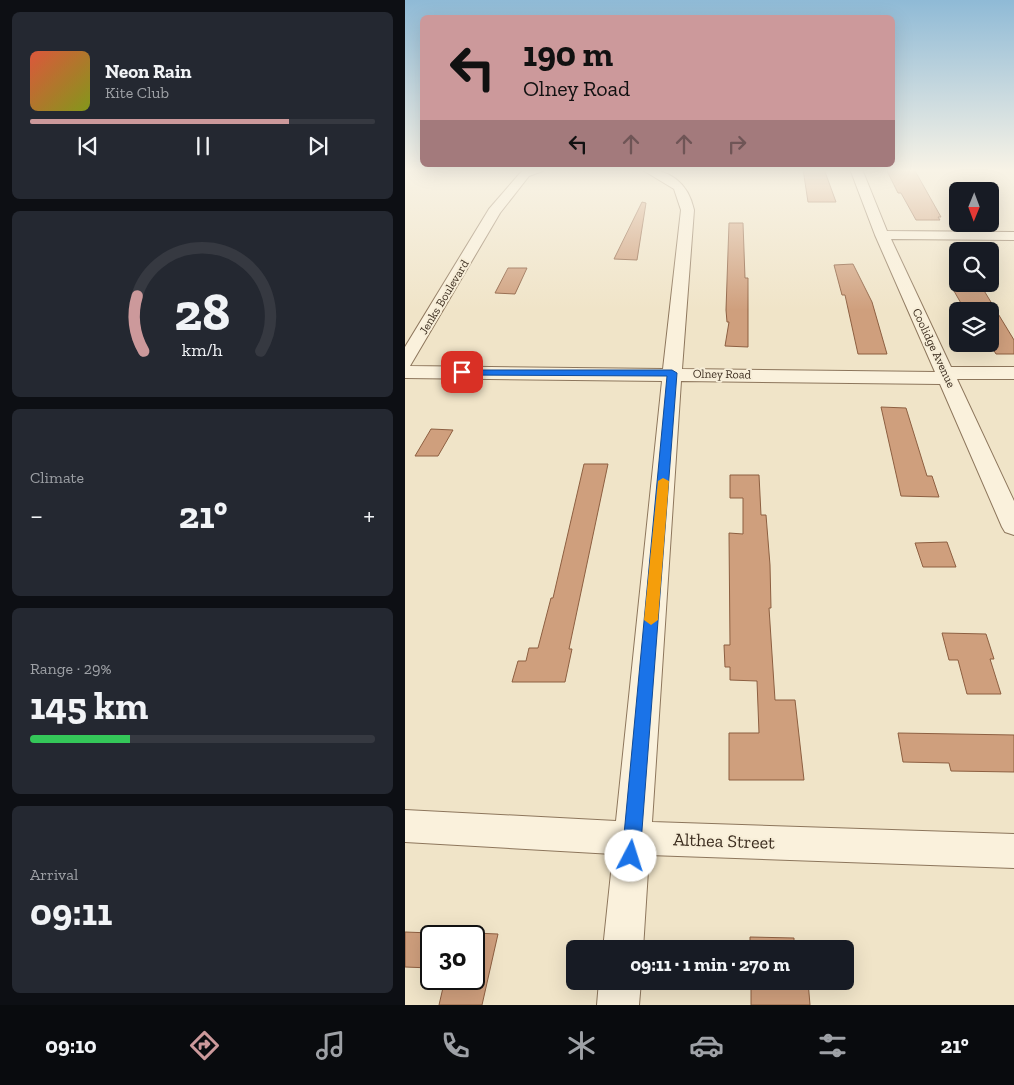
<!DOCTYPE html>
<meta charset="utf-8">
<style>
body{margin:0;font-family:"Zilla Slab",serif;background:#242831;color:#f1f3f6;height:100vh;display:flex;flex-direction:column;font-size:19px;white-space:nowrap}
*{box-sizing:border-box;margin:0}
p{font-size:16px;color:#9ea1a6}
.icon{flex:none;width:28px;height:28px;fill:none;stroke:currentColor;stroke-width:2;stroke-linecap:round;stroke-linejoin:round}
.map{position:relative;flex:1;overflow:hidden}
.panel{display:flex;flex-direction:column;gap:12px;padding:12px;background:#0d0f14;width:405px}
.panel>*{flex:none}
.top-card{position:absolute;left:15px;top:15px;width:475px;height:152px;border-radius:8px;box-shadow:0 5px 20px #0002;background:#cc999b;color:#111;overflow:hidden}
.needle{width:32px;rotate:181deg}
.controls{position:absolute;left:544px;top:182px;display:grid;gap:10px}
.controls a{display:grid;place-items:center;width:50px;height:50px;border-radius:8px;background:#171b24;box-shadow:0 5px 20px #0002;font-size:25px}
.speed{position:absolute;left:15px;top:925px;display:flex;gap:10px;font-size:25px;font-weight:700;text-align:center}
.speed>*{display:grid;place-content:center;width:65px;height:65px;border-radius:50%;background:#171b24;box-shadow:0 5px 20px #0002;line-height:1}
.speed .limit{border:2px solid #111;border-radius:8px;background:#fff;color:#111}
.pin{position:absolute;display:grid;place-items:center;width:42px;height:42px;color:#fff;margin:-21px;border-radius:10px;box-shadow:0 2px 8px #0006}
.me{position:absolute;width:55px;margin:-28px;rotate:5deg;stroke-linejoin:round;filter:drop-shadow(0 0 4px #0008)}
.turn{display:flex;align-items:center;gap:18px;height:105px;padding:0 20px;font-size:22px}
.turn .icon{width:65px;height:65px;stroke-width:2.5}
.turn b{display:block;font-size:35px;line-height:42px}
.lanes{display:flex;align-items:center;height:48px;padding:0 20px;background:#0003;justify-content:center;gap:25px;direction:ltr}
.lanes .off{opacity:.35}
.big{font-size:38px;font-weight:700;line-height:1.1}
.panel .card{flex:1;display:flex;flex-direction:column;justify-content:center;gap:8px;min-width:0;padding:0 18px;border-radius:8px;background:#242831}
.panel .dial{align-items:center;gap:0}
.dial svg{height:130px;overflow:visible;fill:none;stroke:#363941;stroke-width:7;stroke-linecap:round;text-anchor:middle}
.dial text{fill:#f1f3f6;stroke:none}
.song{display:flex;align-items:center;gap:15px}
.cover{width:60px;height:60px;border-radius:8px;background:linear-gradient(135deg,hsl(10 70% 55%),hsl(70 70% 35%))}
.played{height:5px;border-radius:2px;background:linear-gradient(90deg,#cc999b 75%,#363941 75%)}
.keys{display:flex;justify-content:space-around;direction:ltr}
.heat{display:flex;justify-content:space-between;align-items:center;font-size:28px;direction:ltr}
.charge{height:8px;border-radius:4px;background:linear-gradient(90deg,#34c759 29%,#363941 0)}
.trip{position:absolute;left:161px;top:940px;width:288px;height:50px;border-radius:8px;background:#171b24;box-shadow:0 5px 20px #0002;font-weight:700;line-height:50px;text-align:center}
.tabs{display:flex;height:80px;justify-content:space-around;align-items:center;background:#090b0e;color:#9ea1a6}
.tabs .icon{width:35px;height:35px}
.tabs .active{color:#cc999b}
.tabs b{font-size:22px;color:#f1f3f6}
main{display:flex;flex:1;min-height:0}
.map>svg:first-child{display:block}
.building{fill:#cf9f7d;stroke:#8d5f41}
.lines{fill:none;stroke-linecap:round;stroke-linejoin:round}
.minor-casing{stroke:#8d765c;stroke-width:2}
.minor{fill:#faf1dc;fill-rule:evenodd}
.route{fill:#1a73e8;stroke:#114b97}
.slow{fill:#f59e0b}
.labels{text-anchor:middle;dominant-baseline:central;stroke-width:4;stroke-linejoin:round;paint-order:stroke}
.far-street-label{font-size:12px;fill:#3d2e20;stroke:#f7eed8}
.near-street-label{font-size:18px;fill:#3d2e20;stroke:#f7eed8}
</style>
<main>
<section class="panel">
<div class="card">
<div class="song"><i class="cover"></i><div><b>Neon Rain</b><p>Kite Club</p></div></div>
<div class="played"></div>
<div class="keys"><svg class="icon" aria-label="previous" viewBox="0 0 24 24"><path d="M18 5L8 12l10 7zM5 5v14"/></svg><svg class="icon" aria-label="pause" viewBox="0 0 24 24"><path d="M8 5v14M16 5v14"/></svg><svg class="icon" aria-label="next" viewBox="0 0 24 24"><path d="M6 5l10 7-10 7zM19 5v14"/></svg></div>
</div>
<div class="card dial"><svg viewBox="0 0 100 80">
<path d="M14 69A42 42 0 1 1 86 69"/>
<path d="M14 69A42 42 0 0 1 10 35" stroke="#cc999b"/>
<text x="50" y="56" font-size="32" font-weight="700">28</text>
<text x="50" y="72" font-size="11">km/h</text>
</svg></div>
<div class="card"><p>Climate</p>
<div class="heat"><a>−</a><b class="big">21°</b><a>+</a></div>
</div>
<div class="card"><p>Range · 29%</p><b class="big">145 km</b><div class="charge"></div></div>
<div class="card"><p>Arrival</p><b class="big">09:11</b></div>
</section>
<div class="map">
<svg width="609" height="1005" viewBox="0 0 609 1005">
<rect width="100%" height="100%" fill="#f0e4c8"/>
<g class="building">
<path d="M 398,169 L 419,169 L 431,202 L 403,202 Z"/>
<path d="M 481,169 L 509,169 L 536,217 L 533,217 L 535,220 L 511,220 L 496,193 L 493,193 Z"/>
<path d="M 237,202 L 241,203 L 232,260 L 209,259 Z"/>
<path d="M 324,223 L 338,223 L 340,278 L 343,278 L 343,347 L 320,346 L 324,322 L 322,322 L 321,310 Z"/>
<path d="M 448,264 L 467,302 L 482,354 L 453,354 L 440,295 L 437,295 L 429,265 Z"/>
<path d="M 103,268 L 122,268 L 110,294 L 90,293 Z"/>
<path d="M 545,284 L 575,284 L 609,340 L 609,354 L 591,354 L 585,344 L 585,306 L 557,305 Z"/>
<path d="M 476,407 L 501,408 L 522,476 L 527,476 L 534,497 L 496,496 Z"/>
<path d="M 26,429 L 48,430 L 33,456 L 10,456 Z"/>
<path d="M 179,464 L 203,464 L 164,649 L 167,649 L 160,682 L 107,682 L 113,661 L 121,661 L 124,648 L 133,648 L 146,598 L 148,598 Z"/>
<path d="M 325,475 L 354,475 L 356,515 L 361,515 L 365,565 L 366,608 L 364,608 L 370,700 L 390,700 L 399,780 L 324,780 L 324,733 L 354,733 L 352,681 L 325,680 L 325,667 L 320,667 L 319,645 L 325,645 L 324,533 L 338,534 L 338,498 L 325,498 Z"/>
<path d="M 542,542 L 551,567 L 518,567 L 510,543 Z"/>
<path d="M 537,633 L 581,634 L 589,659 L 585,659 L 596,694 L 562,694 L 553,660 L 544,660 Z"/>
<path d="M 493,733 L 609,735 L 609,772 L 546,771 L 544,763 L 498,762 Z"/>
<path d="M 0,932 L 26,933 L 26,968 L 0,967 Z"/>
<path d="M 69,933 L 93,934 L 77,1005 L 34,1005 L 40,979 L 69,979 Z"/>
<path d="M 345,937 L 389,938 L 389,949 L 345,949 Z"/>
<path d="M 346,981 L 403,981 L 405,1005 L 346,1005 Z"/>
</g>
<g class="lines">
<defs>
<g id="minor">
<path d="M 125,169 L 143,169 L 124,176 L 95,213 L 5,366 L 258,369 L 276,210 L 269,189 L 236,169 C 264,169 283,182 289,210 L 277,369 L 530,372 L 470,235 L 445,169 L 457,169 L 482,231 L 609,232 L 609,240 L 486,239 L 546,367 L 609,367 L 609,379 L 552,379 L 609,501 L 609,535 L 600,532 L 597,527 L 535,384 L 276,381 L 247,822 L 609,834 L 609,868 L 244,855 L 238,949 L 198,949 L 208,854 L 0,842 L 0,810 L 211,821 L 257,381 L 0,378 L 0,347 L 84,209 L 116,172 Z"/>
<path d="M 194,981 L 236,981 L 234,1005 L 192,1005 Z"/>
</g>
</defs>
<use href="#minor" class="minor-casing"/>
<use href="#minor" class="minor"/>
</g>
<linearGradient id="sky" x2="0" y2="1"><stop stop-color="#8fbad6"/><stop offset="0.55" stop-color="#f8f3e6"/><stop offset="1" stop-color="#f8f3e6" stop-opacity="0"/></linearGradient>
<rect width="609" height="310" fill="url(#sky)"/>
<path class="route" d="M 54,370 L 267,370 L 272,373 L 235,856 L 232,862 L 226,864 L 220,862 L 217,856 L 262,376 L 57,375 L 54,374 Z"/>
<path class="slow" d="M 258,478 L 264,481 L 253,620 L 246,625 L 239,620 L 253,481 Z"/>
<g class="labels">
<g class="far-street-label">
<text transform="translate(39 297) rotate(-59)">Jenks Boulevard</text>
<text transform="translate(529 348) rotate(65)">Coolidge Avenue</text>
<text transform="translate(317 374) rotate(1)">Olney Road</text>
</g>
<g class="near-street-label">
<text transform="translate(319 841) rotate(2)">Althea Street</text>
</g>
</g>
</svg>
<div class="controls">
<a><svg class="needle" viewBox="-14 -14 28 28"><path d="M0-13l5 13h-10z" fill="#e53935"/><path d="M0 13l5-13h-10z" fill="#9ea1a6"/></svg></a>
<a><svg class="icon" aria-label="search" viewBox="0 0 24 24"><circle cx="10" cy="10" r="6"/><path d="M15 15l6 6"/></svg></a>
<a><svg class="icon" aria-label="layers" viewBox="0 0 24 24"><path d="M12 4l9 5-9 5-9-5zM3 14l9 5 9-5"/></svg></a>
</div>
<div class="speed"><div class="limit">30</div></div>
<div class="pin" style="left:57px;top:372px;background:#d93025"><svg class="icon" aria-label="arrive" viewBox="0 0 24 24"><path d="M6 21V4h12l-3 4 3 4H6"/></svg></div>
<svg class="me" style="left:226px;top:856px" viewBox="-20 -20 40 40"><circle r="19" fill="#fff"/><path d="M0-13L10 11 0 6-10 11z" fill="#1a73e8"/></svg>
<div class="trip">09:11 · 1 min · 270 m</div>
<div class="top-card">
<div class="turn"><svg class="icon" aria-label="left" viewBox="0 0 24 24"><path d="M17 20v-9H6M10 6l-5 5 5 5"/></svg><div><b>190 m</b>Olney Road</div></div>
<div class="lanes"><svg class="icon" aria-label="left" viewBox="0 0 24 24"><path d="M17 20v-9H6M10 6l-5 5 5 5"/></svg><svg class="icon off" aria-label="ahead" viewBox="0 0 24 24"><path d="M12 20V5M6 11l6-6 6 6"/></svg><svg class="icon off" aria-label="ahead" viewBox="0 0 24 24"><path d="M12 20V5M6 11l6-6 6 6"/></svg><svg class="icon off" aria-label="right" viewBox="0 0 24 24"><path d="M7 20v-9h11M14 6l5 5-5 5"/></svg></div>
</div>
</div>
</main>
<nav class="tabs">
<b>09:10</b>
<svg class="icon active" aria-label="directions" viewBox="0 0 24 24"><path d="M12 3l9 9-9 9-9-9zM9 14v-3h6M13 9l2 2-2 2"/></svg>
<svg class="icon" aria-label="music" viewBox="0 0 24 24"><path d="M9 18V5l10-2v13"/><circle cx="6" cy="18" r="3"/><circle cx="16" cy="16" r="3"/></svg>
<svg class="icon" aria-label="phone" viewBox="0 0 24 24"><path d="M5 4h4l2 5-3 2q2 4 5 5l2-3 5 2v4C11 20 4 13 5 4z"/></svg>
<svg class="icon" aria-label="climate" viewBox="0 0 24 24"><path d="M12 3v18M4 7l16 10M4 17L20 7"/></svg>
<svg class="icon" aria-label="car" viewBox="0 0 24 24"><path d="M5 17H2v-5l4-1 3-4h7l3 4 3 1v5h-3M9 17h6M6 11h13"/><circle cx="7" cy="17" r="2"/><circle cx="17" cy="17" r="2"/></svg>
<svg class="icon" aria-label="filters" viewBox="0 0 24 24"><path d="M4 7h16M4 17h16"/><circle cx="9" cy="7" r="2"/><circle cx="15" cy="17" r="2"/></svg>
<b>21°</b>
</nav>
